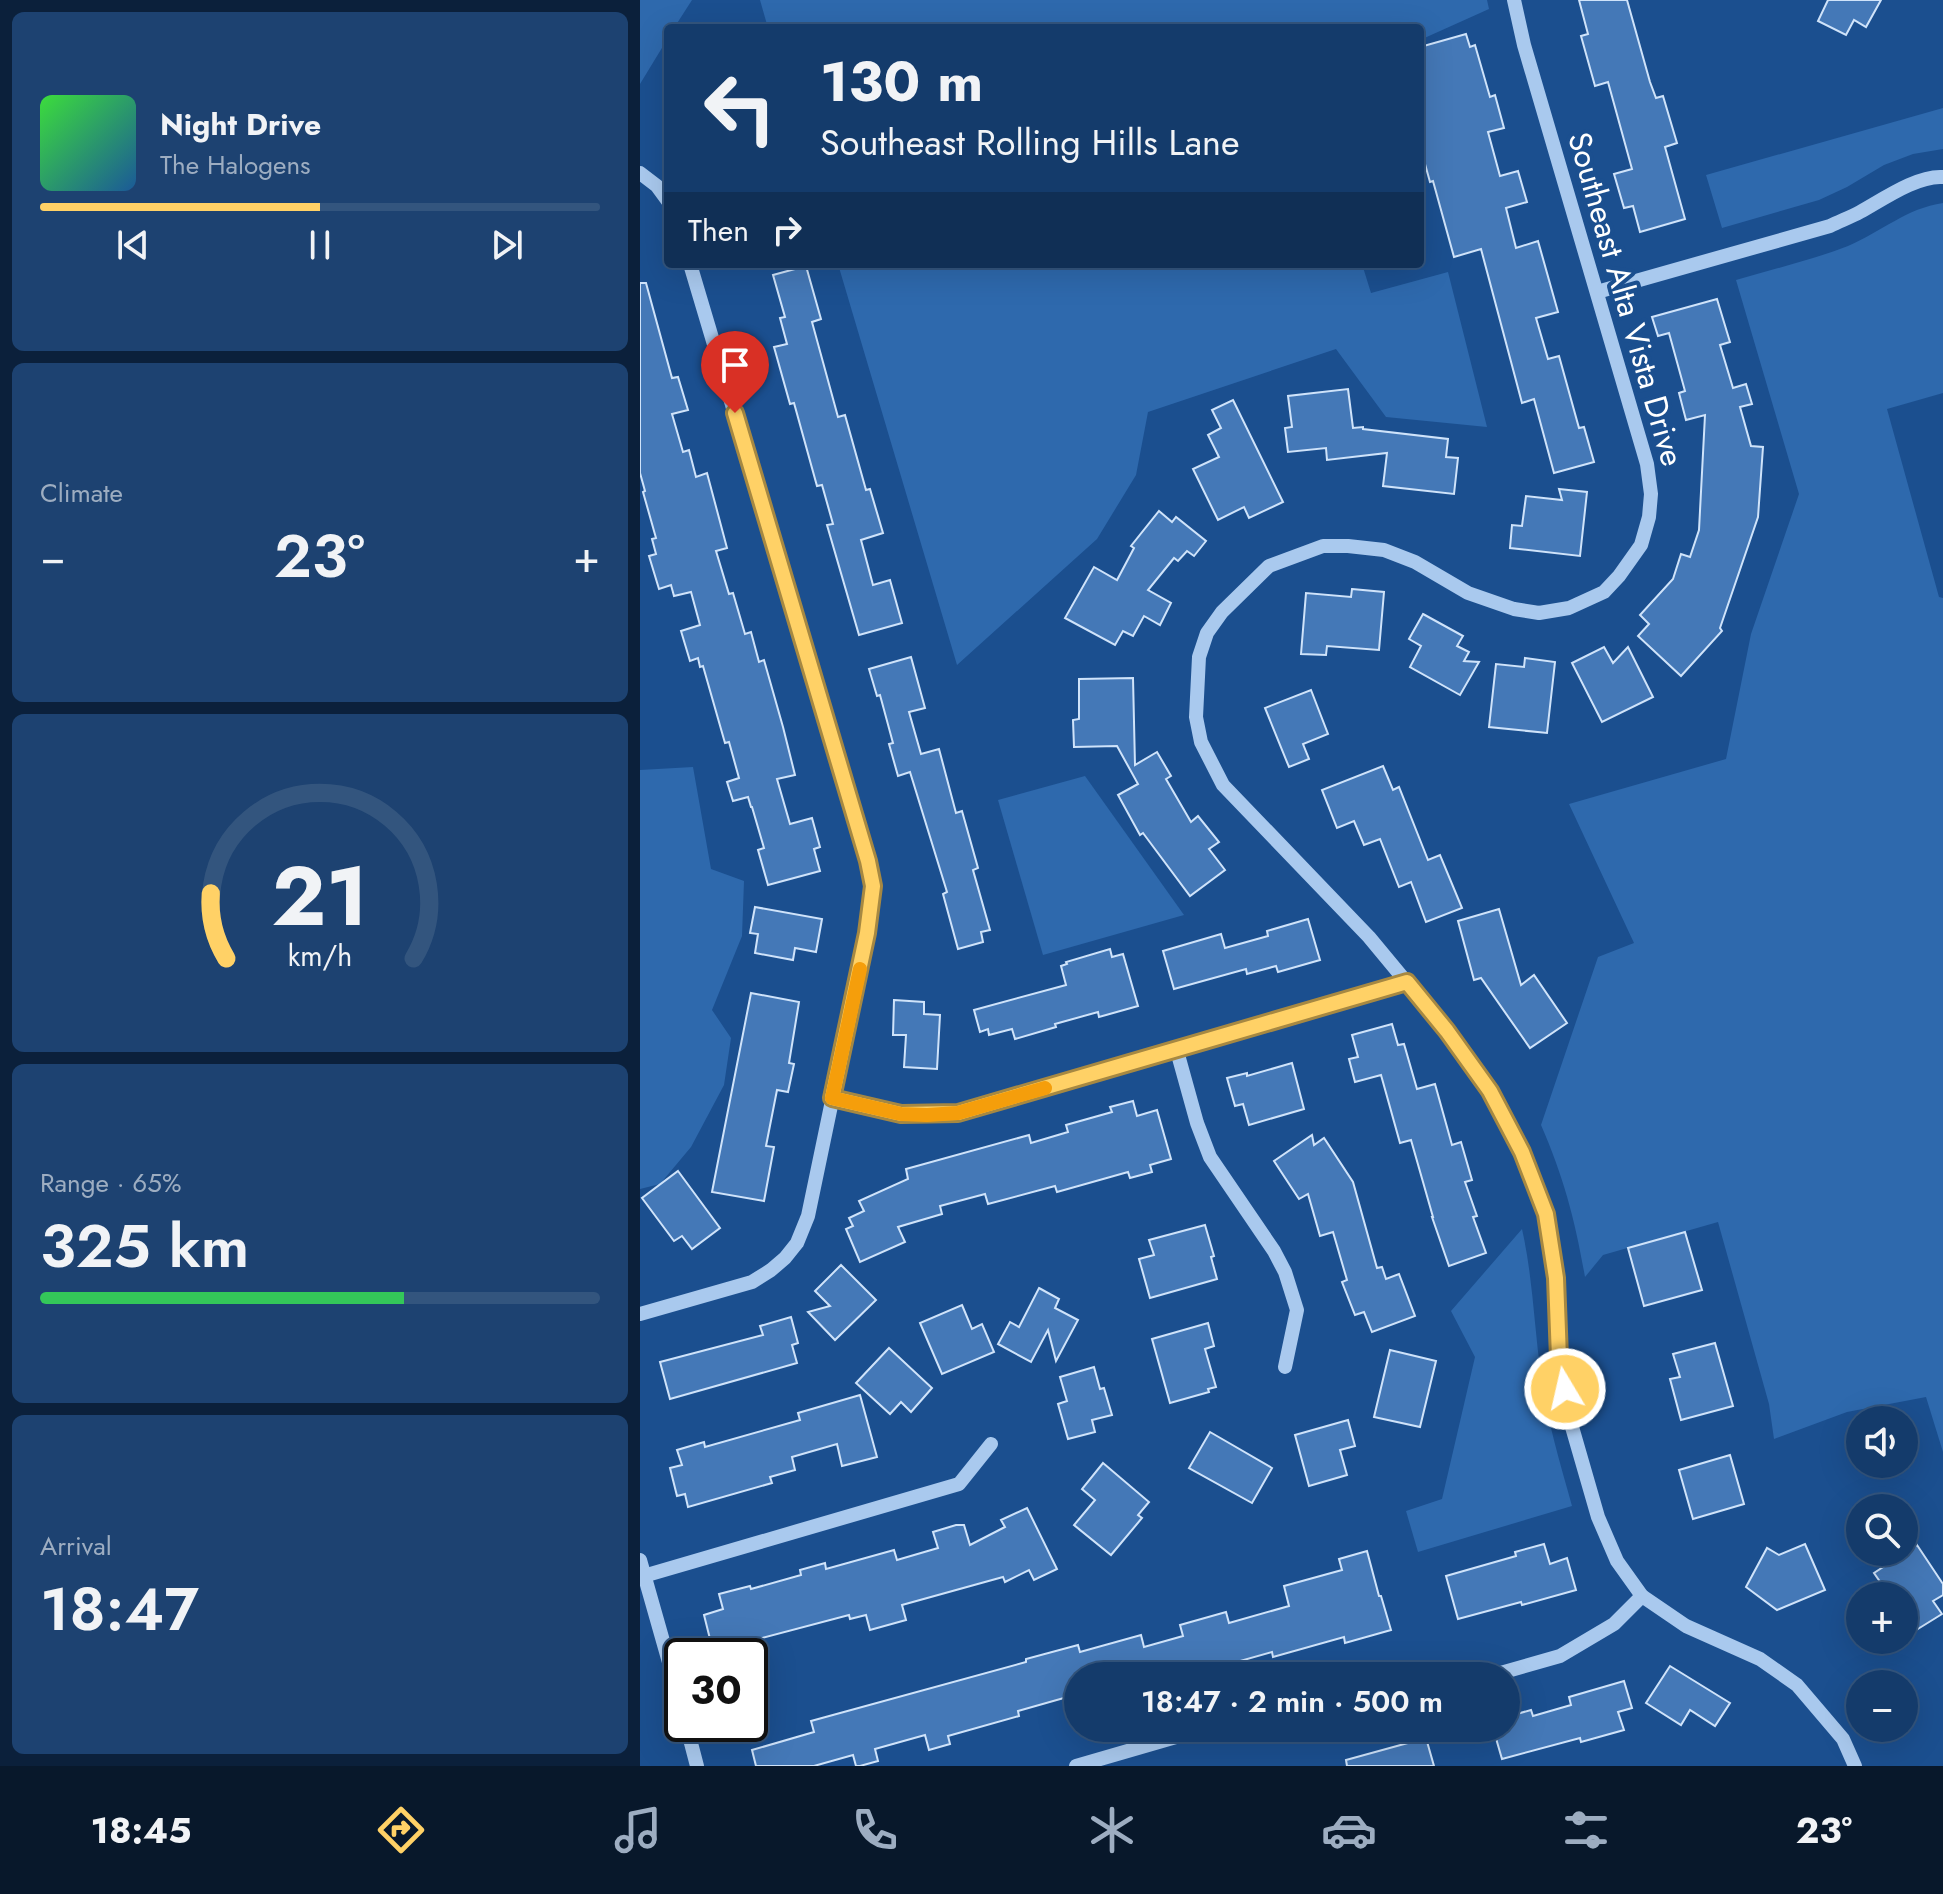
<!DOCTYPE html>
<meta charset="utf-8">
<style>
body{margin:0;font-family:Jost,sans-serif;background:#1d4271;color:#f1f3f6;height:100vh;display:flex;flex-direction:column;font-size:30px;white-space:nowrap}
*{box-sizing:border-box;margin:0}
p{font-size:26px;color:#9dadc1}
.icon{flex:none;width:44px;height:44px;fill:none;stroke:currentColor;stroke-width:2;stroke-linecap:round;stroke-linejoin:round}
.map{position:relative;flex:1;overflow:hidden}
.details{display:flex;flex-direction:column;gap:12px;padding:12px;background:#0b203b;width:640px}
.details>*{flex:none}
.banner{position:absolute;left:24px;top:24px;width:760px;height:244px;border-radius:8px;box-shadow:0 8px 32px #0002,0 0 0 2px #33557e;background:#143b6b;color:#f1f3f6;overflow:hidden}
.tools{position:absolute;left:1206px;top:1406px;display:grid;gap:16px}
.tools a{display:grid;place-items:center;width:72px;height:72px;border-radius:50%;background:#143b6b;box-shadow:0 8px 32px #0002,0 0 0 2px #33557e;font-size:40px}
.speed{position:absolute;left:24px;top:1638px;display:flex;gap:16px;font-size:40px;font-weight:700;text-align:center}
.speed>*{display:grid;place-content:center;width:104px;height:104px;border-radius:50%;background:#143b6b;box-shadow:0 8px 32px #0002,0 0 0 2px #33557e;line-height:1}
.speed .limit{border:4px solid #111;border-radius:12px;background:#fff;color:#111}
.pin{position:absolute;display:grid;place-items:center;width:68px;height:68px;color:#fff;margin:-82px -34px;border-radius:50% 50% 50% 0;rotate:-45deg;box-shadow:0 0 8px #0007}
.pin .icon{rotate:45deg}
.me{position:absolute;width:88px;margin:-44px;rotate:351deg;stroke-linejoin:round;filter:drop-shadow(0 0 6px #0008)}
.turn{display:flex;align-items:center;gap:28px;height:168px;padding:0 24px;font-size:36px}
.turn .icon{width:104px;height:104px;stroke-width:2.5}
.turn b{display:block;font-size:56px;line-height:68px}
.then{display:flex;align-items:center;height:76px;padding:0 24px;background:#0003;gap:16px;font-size:30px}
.big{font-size:60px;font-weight:600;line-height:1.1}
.details .widget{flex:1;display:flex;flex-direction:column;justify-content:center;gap:12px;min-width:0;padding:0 28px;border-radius:12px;background:#1d4271}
.details .dial{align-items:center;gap:0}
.dial svg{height:208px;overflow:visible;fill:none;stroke:#33557e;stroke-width:7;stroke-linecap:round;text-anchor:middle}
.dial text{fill:#f1f3f6;stroke:none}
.song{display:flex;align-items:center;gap:24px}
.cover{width:96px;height:96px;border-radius:12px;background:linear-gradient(135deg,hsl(120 70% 55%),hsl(210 70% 35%))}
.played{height:8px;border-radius:4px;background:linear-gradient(90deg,#ffd166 50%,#33557e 50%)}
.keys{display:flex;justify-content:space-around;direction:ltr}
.heat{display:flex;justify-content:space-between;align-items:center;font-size:44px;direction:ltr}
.charge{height:12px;border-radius:6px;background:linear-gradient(90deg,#34c759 65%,#33557e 0)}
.trip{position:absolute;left:424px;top:1662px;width:456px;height:80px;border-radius:40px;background:#143b6b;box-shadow:0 8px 32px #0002,0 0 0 2px #33557e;font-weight:600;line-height:80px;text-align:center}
.tabs{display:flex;height:128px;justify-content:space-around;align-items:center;background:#08182b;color:#9dadc1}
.tabs .icon{width:56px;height:56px}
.tabs .active{color:#ffd166}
.tabs b{font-size:36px;color:#f1f3f6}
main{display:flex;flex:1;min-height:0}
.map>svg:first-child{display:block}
.green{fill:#2e69ad}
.building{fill:#4478b7;stroke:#cfe3fa;stroke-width:2}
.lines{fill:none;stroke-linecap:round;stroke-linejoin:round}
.minor{stroke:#a9c9ee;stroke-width:14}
.route-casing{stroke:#a68842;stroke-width:20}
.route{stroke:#ffd166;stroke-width:14}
.slow{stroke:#f59e0b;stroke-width:14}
.labels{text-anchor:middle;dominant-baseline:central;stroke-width:8;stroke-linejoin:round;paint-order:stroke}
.street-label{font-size:32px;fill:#fff;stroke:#1b4f8f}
</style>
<main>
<section class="details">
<div class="widget">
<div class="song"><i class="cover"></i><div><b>Night Drive</b><p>The Halogens</p></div></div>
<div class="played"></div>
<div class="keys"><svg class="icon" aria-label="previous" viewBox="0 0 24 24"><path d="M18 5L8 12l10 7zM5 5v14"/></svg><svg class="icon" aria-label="pause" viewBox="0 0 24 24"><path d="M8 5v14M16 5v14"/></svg><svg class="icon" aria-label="next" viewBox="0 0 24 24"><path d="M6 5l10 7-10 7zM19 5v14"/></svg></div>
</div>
<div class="widget"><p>Climate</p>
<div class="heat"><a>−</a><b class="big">23°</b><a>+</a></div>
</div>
<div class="widget dial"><svg viewBox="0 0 100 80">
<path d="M14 69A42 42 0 1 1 86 69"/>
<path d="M14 69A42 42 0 0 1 8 44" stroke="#ffd166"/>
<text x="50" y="56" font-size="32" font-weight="700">21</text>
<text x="50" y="72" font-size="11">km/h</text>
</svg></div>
<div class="widget"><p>Range · 65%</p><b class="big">325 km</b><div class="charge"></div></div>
<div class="widget"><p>Arrival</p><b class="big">18:47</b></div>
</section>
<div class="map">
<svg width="1303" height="1766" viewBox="0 0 1303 1766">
<rect width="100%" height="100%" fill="#1b4f8f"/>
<g class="green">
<path d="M 0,0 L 52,0 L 34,28 L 28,28 L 28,38 L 0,84 Z"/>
<path d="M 120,0 L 847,0 L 849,9 L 780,40 L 780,28 L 128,28 Z"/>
<path d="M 1303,108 L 1303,149 L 1273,154 L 1244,165 L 1207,187 L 1179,200 L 1082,228 L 1066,175 Z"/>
<path d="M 1303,203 L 1303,393 L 1247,409 L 1299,597 L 1303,598 L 1303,1452 L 1286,1397 L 1207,1412 L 1134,1439 L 1129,1404 L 1078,1222 L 963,1255 L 945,1277 C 935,1220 924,1178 901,1125 L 958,957 L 994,943 L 929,804 L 1086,759 L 1111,634 L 1159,494 L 1096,280 C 1133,269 1172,260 1208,246 C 1241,232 1267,208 1303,203 Z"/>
<path d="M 198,264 L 722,264 L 731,293 L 808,272 L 847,427 L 746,417 L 696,349 L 508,412 L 496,475 L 457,539 L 317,665 Z"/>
<path d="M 53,767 L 71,869 L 104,881 L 102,936 L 72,1010 L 91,1038 L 84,1085 L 51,1147 L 20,1184 L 0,1189 L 0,770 Z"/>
<path d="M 445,776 L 544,915 L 403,955 L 358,800 Z"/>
<path d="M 882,1229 C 893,1278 894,1326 901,1375 C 907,1420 920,1463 932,1506 L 778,1552 L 766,1511 L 802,1499 L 835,1357 L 811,1311 Z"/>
</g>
<g class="building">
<path d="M 939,0 L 987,0 L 1010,82 L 1016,98 L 1023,96 L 1037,143 L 1025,147 L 1045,219 L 1000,232 L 993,206 L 984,208 L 974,174 L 992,169 L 968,82 L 955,86 L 941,36 L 948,34 Z"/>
<path d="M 1188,0 L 1241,0 L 1226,27 L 1214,20 L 1206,35 L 1178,21 Z"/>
<path d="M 826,34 L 830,47 L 835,45 L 850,97 L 855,95 L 864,128 L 848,132 L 860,176 L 878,171 L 887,202 L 866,208 L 876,248 L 898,241 L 918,312 L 896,318 L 908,359 L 919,356 L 939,428 L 944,427 L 954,462 L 914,473 L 894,399 L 882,403 L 841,249 L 814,257 L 793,181 L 790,182 L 780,146 L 780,47 Z"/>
<path d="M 166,266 L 181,319 L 172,322 L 198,417 L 205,415 L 226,490 L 230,489 L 243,533 L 221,540 L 233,585 L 250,580 L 262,623 L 219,635 L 187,525 L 193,524 L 182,485 L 177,486 L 154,403 L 150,404 L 134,347 L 147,344 L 140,318 L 145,317 L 133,275 Z"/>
<path d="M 0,283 L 6,283 L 32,378 L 38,377 L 48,410 L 32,414 L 43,452 L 49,450 L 56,477 L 67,473 L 87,548 L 76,551 L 89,594 L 93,593 L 105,634 L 111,632 L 119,662 L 124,660 L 143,727 L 155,775 L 137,779 L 150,824 L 172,818 L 180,847 L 174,849 L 180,871 L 128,885 L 118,850 L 124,848 L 112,807 L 111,807 L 108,797 L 93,801 L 87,782 L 99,778 L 89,742 L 85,743 L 63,666 L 60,667 L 58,658 L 50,661 L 41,631 L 60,625 L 51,592 L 34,596 L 31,585 L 19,589 L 9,556 L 16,554 L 12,539 L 16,538 L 3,492 L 5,491 L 0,473 Z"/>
<path d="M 1077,299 L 1090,342 L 1080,345 L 1093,388 L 1106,384 L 1112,404 L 1100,407 L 1111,446 L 1123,447 L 1118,517 L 1080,628 L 1082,631 L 1041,676 L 998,636 L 1009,624 L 1000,615 L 1033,579 L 1041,554 L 1050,557 L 1059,530 L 1065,415 L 1046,420 L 1039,393 L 1045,391 L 1029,333 L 1018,336 L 1012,317 Z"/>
<path d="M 708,389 L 713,428 L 723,427 L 723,429 L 808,439 L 806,457 L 818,458 L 814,494 L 743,486 L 747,453 L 687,460 L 686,448 L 648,452 L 645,428 L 652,427 L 648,396 Z"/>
<path d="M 593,400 L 643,502 L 609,518 L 604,507 L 578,520 L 553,469 L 579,457 L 568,435 L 581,428 L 572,410 Z"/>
<path d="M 919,489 L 947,492 L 940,556 L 870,548 L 872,525 L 882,526 L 886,496 L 922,500 Z"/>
<path d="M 519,511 L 532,522 L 536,517 L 566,541 L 554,556 L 547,551 L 538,561 L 534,558 L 508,590 L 531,603 L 520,625 L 504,616 L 493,636 L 483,631 L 475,645 L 425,618 L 454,567 L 477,580 L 494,548 L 491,546 Z"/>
<path d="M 712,589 L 744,592 L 739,650 L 687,646 L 686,655 L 661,654 L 666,593 L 711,597 Z"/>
<path d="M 783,614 L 823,636 L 817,646 L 829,652 L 824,661 L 839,662 L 820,695 L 770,667 L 781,646 L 769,639 Z"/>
<path d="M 964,647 L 973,663 L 988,647 L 1013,697 L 962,722 L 932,663 Z"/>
<path d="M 271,657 L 285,708 L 269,712 L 281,754 L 299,749 L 316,813 L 322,811 L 338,868 L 333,870 L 350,930 L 341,932 L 343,942 L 318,949 L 303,894 L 307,892 L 270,772 L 258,776 L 249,744 L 253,743 L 240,695 L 237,696 L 229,669 Z"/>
<path d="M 885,658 L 915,662 L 907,733 L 849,727 L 856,664 L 884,667 Z"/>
<path d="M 493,678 L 495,765 L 517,752 L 531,776 L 526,779 L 551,822 L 558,816 L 579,842 L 569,849 L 585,870 L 550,896 L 503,833 L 500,835 L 478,795 L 498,784 L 477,746 L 434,747 L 433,720 L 439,719 L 439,679 Z"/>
<path d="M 671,690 L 688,734 L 663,744 L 669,759 L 649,767 L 625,708 Z"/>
<path d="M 743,766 L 753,790 L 759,787 L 788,860 L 800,855 L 822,908 L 786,922 L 771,882 L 759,887 L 740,839 L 724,845 L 714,821 L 697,828 L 682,790 Z"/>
<path d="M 115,907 L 182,919 L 176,952 L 155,948 L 153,960 L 115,953 L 118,934 L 110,933 Z"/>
<path d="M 859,909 L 881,985 L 894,975 L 927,1023 L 890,1048 L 841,978 L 834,980 L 818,921 Z"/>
<path d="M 668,919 L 680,960 L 638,972 L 636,966 L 607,974 L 606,969 L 534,989 L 523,951 L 581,934 L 585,948 L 628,936 L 627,931 Z"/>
<path d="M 470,949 L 472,957 L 483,954 L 498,1006 L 459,1017 L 458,1012 L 415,1024 L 416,1027 L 375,1039 L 372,1029 L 349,1035 L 348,1029 L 340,1032 L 334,1010 L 426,985 L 421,966 L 427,964 L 426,962 Z"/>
<path d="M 111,993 L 159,1002 L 149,1063 L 154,1064 L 148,1092 L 137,1090 L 126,1146 L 134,1147 L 124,1201 L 72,1192 Z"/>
<path d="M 254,1000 L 284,1002 L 284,1014 L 300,1015 L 297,1069 L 264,1067 L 266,1035 L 253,1035 Z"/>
<path d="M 752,1024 L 758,1045 L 764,1044 L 777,1089 L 795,1084 L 812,1145 L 821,1142 L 832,1180 L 825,1182 L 837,1216 L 833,1217 L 846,1253 L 809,1266 L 792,1217 L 793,1217 L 771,1140 L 760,1143 L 741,1075 L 715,1082 L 709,1059 L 718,1057 L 712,1035 Z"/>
<path d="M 652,1063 L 664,1109 L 609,1125 L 603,1104 L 595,1106 L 587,1078 L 607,1073 L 607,1076 Z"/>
<path d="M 493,1101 L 497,1116 L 517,1110 L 531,1159 L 510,1165 L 512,1172 L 490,1178 L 488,1172 L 417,1192 L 415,1186 L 348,1204 L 345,1194 L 300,1206 L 302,1214 L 258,1227 L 265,1242 L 220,1262 L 206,1229 L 213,1226 L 209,1218 L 224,1211 L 219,1201 L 268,1179 L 266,1169 L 389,1135 L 391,1143 L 428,1132 L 426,1125 L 472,1112 L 470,1107 Z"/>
<path d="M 672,1135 L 674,1145 L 684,1138 L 713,1182 L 737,1268 L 742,1267 L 746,1279 L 759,1274 L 775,1316 L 732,1332 L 724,1312 L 715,1315 L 702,1282 L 707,1280 L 693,1232 L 680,1236 L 668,1194 L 659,1199 L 634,1161 Z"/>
<path d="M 38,1171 L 80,1228 L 52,1249 L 42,1236 L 34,1241 L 2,1198 Z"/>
<path d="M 565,1225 L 574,1256 L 571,1257 L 577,1279 L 510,1298 L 499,1259 L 514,1255 L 509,1240 Z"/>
<path d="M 1045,1232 L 1062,1290 L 1004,1306 L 988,1248 Z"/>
<path d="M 201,1265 L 236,1300 L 195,1340 L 168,1312 L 190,1306 L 175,1291 Z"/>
<path d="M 399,1288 L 419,1299 L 415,1308 L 438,1320 L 416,1361 L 408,1330 L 391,1362 L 358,1344 L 370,1322 L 379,1327 Z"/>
<path d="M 322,1305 L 332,1329 L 342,1324 L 354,1352 L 302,1374 L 280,1323 Z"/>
<path d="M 151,1317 L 158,1343 L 152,1345 L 157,1363 L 30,1399 L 20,1362 L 123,1335 L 120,1326 Z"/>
<path d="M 568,1323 L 574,1346 L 565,1349 L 576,1387 L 568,1389 L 569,1392 L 530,1403 L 512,1339 Z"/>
<path d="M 1075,1343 L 1093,1406 L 1041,1420 L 1030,1379 L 1040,1377 L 1033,1354 Z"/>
<path d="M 249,1348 L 292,1388 L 271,1412 L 261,1402 L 250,1414 L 216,1383 Z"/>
<path d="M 750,1350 L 796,1361 L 780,1427 L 734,1417 Z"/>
<path d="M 454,1367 L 460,1389 L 464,1388 L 472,1415 L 452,1420 L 455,1432 L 428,1439 L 418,1404 L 427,1401 L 420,1377 Z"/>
<path d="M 220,1395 L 237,1457 L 202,1466 L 197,1444 L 152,1457 L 155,1470 L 130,1477 L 132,1483 L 48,1507 L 45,1494 L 37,1496 L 30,1468 L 42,1465 L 37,1450 L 64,1442 L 65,1447 L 160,1420 L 158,1413 Z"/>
<path d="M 708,1420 L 715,1446 L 700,1450 L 707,1475 L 669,1486 L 655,1435 Z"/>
<path d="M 570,1432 L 632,1468 L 612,1503 L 549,1468 Z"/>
<path d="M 1090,1455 L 1104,1504 L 1053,1519 L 1039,1470 Z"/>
<path d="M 463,1463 L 509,1502 L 498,1515 L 502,1518 L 471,1555 L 434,1525 L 455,1500 L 442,1489 Z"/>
<path d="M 387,1508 L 417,1569 L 394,1580 L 389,1570 L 365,1582 L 363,1577 L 262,1605 L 266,1620 L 230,1630 L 226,1615 L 210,1619 L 209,1615 L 73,1651 L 64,1615 L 83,1609 L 79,1594 L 110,1586 L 111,1589 L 161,1575 L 160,1570 L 185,1563 L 186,1569 L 254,1550 L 257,1560 L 298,1548 L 293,1532 L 316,1525 L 324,1525 L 330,1545 L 365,1527 L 361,1520 Z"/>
<path d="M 904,1544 L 910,1564 L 927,1558 L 936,1590 L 882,1605 L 881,1602 L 818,1619 L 806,1576 L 876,1556 L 875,1552 Z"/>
<path d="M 1165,1544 L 1185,1590 L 1137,1610 L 1106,1587 L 1127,1548 L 1139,1555 Z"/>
<path d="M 1277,1545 L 1303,1584 L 1303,1595 L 1293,1601 L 1302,1614 L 1273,1632 L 1264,1618 L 1264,1596 L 1250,1596 L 1234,1573 Z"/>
<path d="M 727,1551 L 739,1596 L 741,1596 L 751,1630 L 705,1643 L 704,1637 L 633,1657 L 632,1652 L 547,1676 L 438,1676 L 438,1694 L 378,1711 L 379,1716 L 308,1736 L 310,1744 L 289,1750 L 285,1735 L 235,1749 L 238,1761 L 220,1766 L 216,1766 L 213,1755 L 174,1766 L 116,1766 L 112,1750 L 174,1732 L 171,1721 L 386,1662 L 386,1659 L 438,1645 L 440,1652 L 501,1635 L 504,1647 L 543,1636 L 540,1625 L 586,1612 L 589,1623 L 649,1606 L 644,1586 L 702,1570 L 699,1559 Z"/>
<path d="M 1030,1666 L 1090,1703 L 1075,1726 L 1050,1710 L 1041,1725 L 1006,1703 Z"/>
<path d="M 984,1681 L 992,1708 L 978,1712 L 984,1730 L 941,1742 L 940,1738 L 862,1759 L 853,1728 L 866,1728 L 866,1717 L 891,1710 L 893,1716 L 931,1705 L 929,1697 Z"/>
<path d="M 786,1738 L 794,1766 L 707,1766 L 706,1760 Z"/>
</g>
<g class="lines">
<g class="minor">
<path d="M 874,0 L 884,45 L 1007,464 L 1011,494 L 1009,517 L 1001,545 L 979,576 L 964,592 L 929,608 L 899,613 L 874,609 L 828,593 L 775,562 L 744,550 L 708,546 L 683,546 L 629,566 L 582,612 L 567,633 L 559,657 L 556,717 L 561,742 L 583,785 L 729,937 L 807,1031 L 850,1091 L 882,1152 L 906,1214 L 916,1278 L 919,1358 L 930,1420 L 958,1517 L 977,1561 L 1002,1596 L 1046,1626 L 1120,1659 L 1157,1685 L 1203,1739 L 1215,1766"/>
<path d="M 0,173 L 17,186 L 28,201"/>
<path d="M 957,292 L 1190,226 C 1200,221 1211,217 1220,212 C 1242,200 1277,175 1303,177"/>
<path d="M 537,1051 L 557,1123 L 570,1157 L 634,1251 L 645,1272 L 657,1310 L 645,1367"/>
<path d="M 192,1098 L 261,1114 L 318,1113 L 767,982"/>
<path d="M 0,1314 L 112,1282 L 131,1270 L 145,1258 L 157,1243 L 168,1216 L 227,933 L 233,886 L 228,861 L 50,264"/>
<path d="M 0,1560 L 42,1708"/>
<path d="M 0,1577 L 319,1484 L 351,1444"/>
<path d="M 850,1676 L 920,1656 L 974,1624 L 1002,1596"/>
<path d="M 46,1724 L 57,1766"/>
<path d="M 436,1766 L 567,1728"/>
</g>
</g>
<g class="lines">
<defs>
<path id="route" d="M 95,413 L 228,861 L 233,886 L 227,933 L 192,1098 L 261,1114 L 318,1113 L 767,982 L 807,1031 L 850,1091 L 882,1152 L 906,1214 L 916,1278 L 919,1358 L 925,1389"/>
</defs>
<use href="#route" class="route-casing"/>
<use href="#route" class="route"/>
<path class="slow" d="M 220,969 L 192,1098 L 261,1114 L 287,1115 L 318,1113 L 405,1088"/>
</g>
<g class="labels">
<g class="street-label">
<text transform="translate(986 299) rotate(74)">Southeast Alta Vista Drive</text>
</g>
</g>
</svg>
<div class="tools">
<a><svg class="icon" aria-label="sound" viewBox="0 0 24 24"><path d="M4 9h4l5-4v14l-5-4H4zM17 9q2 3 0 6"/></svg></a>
<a><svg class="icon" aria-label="search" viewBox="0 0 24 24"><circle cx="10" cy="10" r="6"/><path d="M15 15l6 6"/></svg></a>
<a>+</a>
<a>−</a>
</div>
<div class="speed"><div class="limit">30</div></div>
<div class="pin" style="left:95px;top:413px;background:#d93025"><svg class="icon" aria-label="arrive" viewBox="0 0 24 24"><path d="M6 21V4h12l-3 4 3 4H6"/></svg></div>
<svg class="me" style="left:925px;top:1389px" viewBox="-20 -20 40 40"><circle r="17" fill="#ffd166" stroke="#fff" stroke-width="3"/><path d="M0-11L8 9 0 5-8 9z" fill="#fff"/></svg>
<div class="trip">18:47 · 2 min · 500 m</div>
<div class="banner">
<div class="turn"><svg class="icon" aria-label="left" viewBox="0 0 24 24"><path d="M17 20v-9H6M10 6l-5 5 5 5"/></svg><div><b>130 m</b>Southeast Rolling Hills Lane</div></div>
<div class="then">Then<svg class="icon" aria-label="right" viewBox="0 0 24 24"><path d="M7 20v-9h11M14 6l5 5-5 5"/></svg></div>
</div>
</div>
</main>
<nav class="tabs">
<b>18:45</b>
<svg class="icon active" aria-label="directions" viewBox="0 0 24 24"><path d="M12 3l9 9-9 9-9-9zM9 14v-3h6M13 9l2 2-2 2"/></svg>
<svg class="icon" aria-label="music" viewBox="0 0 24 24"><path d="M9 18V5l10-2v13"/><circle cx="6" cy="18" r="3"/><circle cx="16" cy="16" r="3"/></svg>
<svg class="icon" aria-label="phone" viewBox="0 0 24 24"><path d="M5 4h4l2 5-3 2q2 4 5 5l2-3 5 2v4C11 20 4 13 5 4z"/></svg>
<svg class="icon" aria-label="climate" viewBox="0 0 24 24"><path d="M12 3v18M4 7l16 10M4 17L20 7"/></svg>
<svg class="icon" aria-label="car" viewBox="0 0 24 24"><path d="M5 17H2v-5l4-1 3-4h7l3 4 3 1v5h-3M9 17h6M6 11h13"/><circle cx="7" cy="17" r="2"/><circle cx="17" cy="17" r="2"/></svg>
<svg class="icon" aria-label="filters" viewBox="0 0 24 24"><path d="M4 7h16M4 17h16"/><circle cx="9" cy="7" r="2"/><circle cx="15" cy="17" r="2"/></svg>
<b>23°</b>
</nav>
